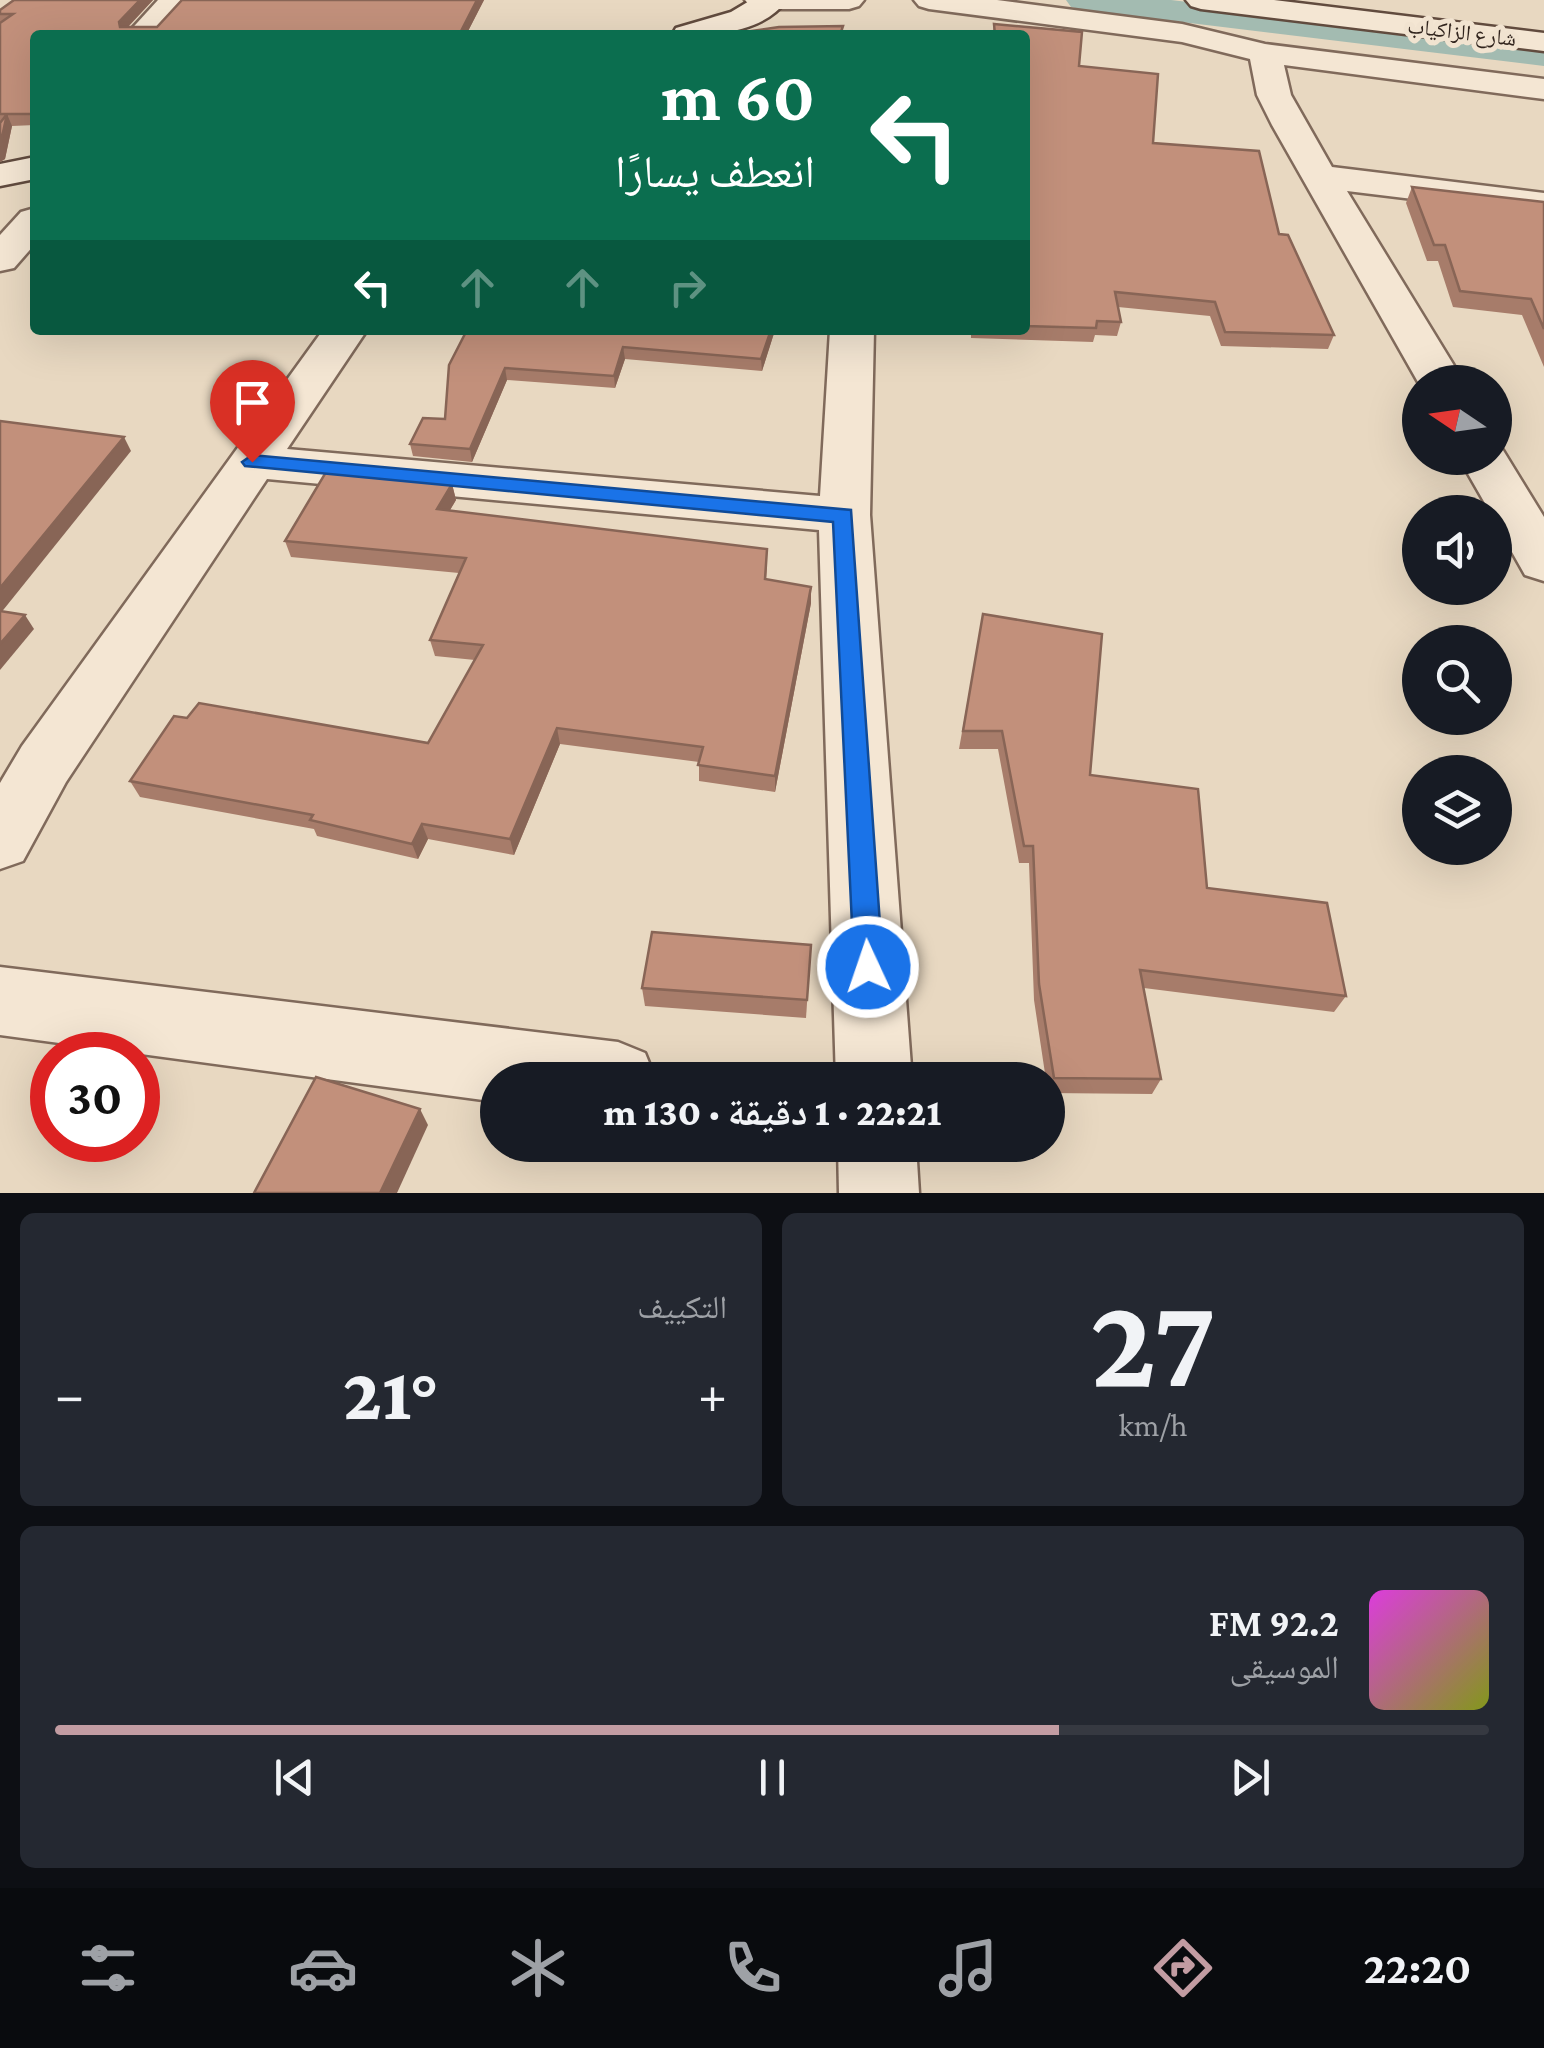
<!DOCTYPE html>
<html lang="ar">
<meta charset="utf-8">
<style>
body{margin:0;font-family:"Crimson Pro","Noto Naskh Arabic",serif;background:#242831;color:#f1f3f6;direction:rtl;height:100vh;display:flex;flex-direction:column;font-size:38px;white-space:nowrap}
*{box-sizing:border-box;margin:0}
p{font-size:32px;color:#9ea1a6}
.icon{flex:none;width:55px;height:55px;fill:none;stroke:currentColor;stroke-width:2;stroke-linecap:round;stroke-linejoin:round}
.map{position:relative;height:1193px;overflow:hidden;direction:ltr}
.panel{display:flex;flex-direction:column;gap:20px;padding:20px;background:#0d0f14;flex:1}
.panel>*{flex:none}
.guide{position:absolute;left:30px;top:30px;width:1000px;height:305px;border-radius:10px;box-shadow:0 10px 40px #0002;direction:rtl;background:#0b6e4f;color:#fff;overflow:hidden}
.needle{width:65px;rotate:283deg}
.tools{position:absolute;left:1402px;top:365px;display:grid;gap:20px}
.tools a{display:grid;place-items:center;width:110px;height:110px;border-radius:50%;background:#171b24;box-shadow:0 10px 40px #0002;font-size:50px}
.speed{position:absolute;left:30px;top:1032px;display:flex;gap:20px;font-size:50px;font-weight:700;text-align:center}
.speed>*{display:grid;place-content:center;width:130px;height:130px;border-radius:50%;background:#171b24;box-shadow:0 10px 40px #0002;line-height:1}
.speed .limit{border:15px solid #d22;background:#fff;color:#111}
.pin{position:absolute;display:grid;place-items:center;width:85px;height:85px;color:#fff;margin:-102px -42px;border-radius:50% 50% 50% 0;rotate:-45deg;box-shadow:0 0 10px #0007}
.pin .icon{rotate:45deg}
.me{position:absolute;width:110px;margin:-55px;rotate:357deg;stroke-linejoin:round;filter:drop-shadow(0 0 8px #0008)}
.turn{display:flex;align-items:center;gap:35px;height:210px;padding:0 50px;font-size:45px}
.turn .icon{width:130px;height:130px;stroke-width:2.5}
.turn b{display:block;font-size:70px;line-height:85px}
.lanes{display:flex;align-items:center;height:95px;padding:0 50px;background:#0003;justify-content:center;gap:50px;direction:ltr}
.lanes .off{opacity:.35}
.big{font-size:75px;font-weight:800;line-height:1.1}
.panel .tile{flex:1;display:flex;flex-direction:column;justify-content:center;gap:15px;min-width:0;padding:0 35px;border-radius:15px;background:#242831}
.panel .dial{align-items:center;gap:0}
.dial b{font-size:130px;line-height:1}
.song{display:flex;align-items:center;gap:30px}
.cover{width:120px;height:120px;border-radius:15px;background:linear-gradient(135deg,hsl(300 70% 55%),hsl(70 70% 35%))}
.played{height:10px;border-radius:5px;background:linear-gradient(90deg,#c29ca2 70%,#363941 70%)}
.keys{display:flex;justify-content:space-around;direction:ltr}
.heat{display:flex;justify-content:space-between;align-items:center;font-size:55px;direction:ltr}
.panel .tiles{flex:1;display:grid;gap:20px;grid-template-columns:1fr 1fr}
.tile:last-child{grid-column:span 2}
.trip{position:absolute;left:480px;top:1062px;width:585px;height:100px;border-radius:50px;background:#171b24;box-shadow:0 10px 40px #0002;font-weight:800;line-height:100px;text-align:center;direction:rtl}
.dock{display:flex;height:160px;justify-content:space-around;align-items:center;background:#090b0e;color:#9ea1a6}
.dock .icon{width:70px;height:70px}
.dock .selected{color:#c29ca2}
.dock b{font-size:45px;color:#f1f3f6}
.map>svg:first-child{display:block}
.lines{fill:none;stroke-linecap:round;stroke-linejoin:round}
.canal{fill:#a3bbb1;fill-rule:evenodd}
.street-casing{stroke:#806a5b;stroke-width:5}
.secondary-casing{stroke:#614b3e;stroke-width:5}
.street{fill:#f4e6d3;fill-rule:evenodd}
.secondary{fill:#f4e6d3;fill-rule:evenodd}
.wall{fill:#a77c6a}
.shaded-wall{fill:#886556}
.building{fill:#c2907b;stroke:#886556;stroke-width:2.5}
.route{fill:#1a73e8;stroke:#114b97;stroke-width:2.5}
.labels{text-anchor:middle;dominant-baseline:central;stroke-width:10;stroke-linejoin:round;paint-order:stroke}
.far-street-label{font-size:22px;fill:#31241d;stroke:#f1e3d0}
</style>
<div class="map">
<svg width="1544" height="1193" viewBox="0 0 1544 1193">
<rect width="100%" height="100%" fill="#e8d8c1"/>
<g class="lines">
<path class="canal" d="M 1066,0 L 1171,0 L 1544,44 L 1544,66 L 1083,10 L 1071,7 Z"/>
<defs>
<g id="street">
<path d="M 158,0 L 189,0 L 158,35 L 126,35 Z"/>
<path d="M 745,0 L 864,0 L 859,6 L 849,9 L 760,9 L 750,6 Z"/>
<path d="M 914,0 L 997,0 L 1182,24 L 1265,44 L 1544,79 L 1544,99 L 1284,65 L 1291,95 L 1332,167 L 1544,193 L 1544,215 L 1347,191 L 1464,382 L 1418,382 L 1272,125 L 1257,95 L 1250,59 L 1182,42 L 929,9 L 919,6 Z"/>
<path d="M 35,208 L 35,244 L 14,268 L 0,271 L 0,235 L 21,212 Z"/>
<path d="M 323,330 L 367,330 L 287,449 L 820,496 L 830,330 L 874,330 L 870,515 L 912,1080 L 836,1080 L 819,530 L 267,479 L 66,782 L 23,861 L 0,869 L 0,783 L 22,746 Z"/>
<path d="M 1495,445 L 1501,447 L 1544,517 L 1544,581 L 1525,575 L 1495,522 L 1495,512 L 1490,512 L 1459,458 L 1495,458 Z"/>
<path d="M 0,967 L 618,1042 L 645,1053 L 656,1080 L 498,1080 L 498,1102 L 0,1035 Z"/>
<path d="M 838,1145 L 916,1145 L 919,1193 L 839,1193 Z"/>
</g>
<g id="secondary">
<path d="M 751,0 L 787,0 C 761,35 710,35 672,35 L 676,28 L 731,12 Z"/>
<path d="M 1186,0 L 1274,0 L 1544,33 L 1544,51 L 1201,9 L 1191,6 Z"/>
<path d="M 35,157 L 35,179 L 0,186 L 0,164 Z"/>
</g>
</defs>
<use href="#street" class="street-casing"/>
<use href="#secondary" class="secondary-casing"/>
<use href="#street" class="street"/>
<use href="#secondary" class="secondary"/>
</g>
<g class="wall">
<path d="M 14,0 L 153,0 L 128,27 L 157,27 L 181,0 L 484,0 L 466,35 L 35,35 L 35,125 L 12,126 L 5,159 L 0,162 L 0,10 Z"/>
<path d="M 994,24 L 1082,32 L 1079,66 L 1158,74 L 1153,143 L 1259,151 L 1279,234 L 1288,235 L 1334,335 L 1328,349 L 1221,346 L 1210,316 L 1118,307 L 1121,322 L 1117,336 L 1095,335 L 1093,342 L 971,338 L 971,330 L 1025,330 L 1025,35 L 993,35 Z"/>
<path d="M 1412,187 L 1544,202 L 1544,367 L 1522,315 L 1453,307 L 1438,261 L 1427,261 L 1406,203 Z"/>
<path d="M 467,330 L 775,330 L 762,371 L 625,359 L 615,388 L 507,380 L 472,462 L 413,456 L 410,444 L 445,419 Z"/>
<path d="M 452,484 L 456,500 L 450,510 L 767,566 L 766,579 L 811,587 L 811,603 L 775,792 L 699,781 L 699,762 L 560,744 L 514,855 L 428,839 L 418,859 L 317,836 L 314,829 L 140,797 L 130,781 L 428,743 L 475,660 L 435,656 L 430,640 L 459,573 L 291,557 L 285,541 Z"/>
<path d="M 983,614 L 1090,775 L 1207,888 L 1346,996 L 1334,1012 L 1144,988 L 1161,1079 L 1152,1094 L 1048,1093 L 1048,1080 L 1046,1080 L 1034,1000 L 1029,863 L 1019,863 L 998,749 L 959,749 Z"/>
<path d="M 811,945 L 806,1018 L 645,1006 L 642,988 Z"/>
</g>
<g class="shaded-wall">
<path d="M 140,0 L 153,0 L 123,32 L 120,27 L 119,22 Z"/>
<path d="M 477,0 L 484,0 L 466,35 L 459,35 Z"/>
<path d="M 7,114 L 12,126 L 5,159 L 0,162 L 0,146 Z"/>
<path d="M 771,330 L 775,330 L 762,371 L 761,359 Z"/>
<path d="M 623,347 L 625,359 L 615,388 L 614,376 Z"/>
<path d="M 505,368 L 507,380 L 472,462 L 470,449 Z"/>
<path d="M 124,437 L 131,451 L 0,614 L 0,588 Z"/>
<path d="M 452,484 L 456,500 L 441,525 L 437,509 Z"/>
<path d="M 811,587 L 811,603 L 775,792 L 775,776 Z"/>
<path d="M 25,615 L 34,629 L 0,670 L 0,644 Z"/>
<path d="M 557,728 L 560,744 L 514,855 L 510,839 Z"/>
<path d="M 422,824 L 428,839 L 418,859 L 412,844 Z"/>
<path d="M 420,1109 L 428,1125 L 397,1193 L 380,1193 Z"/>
</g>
<g class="building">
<path d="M 14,0 L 140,0 L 119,22 L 120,27 L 157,27 L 182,0 L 477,0 L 459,35 L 35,35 L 35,114 L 7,114 L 0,146 L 0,123 L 7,114 L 0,114 L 0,23 L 13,14 L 0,14 L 0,10 Z"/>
<path d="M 994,24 L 1082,32 L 1079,66 L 1158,74 L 1153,143 L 1259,151 L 1279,234 L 1288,235 L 1334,335 L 1225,332 L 1215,302 L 1115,292 L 1121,322 L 1097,321 L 1096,328 L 1025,326 L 1025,35 L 995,35 Z"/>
<path d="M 843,26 L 840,35 L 723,35 L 779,27 Z"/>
<path d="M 1412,187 L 1544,202 L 1544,329 L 1531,299 L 1460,291 L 1445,245 L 1434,245 Z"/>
<path d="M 467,330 L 771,330 L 761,359 L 623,347 L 614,376 L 505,368 L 470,449 L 410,444 L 423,418 L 445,419 L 449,365 Z"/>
<path d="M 0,421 L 124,437 L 0,588 Z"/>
<path d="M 326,472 L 452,484 L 437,509 L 767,549 L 765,579 L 811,587 L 775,776 L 698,765 L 703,747 L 557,728 L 510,839 L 422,824 L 412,844 L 310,820 L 313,815 L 130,781 L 174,716 L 187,718 L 199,703 L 428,743 L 483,645 L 430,640 L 466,558 L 285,541 Z"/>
<path d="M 0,611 L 25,615 L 0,644 Z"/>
<path d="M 983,614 L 1102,634 L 1090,775 L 1198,789 L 1207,888 L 1327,903 L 1346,996 L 1140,970 L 1161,1079 L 1054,1078 L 1039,984 L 1033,846 L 1024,846 L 1002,731 L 963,731 Z"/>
<path d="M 652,932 L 811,945 L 807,1000 L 642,988 Z"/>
<path d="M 316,1077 L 420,1109 L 380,1193 L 254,1193 Z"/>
</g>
<path class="route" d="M 252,455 L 851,510 L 883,967 L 879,977 L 868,981 L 858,977 L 854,967 L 833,522 L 245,466 L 242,462 Z"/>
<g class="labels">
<g class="far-street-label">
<text transform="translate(1462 32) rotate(7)">شارع الزاكياب</text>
</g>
</g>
</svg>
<div class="tools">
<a><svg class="needle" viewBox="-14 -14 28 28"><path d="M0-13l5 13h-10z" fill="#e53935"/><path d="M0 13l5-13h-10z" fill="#9ea1a6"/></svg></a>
<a><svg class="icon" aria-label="sound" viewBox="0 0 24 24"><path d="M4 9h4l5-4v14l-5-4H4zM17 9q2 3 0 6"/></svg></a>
<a><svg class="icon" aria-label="search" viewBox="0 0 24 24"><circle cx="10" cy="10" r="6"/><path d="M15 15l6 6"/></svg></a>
<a><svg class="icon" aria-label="layers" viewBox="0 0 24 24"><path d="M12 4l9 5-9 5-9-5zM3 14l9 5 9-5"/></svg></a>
</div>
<div class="speed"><div class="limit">30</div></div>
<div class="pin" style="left:252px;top:462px;background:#d93025"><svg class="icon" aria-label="arrive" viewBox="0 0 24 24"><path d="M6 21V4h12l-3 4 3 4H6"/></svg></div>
<svg class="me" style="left:868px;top:967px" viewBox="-20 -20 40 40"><circle r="17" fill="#1a73e8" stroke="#fff" stroke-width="3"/><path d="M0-11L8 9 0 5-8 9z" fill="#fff"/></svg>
<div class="trip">22:21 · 1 دقيقة · 130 m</div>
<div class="guide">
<div class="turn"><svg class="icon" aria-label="left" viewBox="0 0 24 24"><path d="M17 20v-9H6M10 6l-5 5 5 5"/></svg><div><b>60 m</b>انعطف يسارًا</div></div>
<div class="lanes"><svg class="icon" aria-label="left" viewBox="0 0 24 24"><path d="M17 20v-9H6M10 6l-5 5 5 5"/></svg><svg class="icon off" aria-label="ahead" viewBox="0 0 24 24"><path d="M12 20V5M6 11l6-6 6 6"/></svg><svg class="icon off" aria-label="ahead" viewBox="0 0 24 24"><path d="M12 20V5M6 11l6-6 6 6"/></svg><svg class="icon off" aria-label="right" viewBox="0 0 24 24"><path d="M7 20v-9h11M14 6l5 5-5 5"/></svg></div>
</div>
</div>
<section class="panel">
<div class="tiles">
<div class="tile dial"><b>27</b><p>km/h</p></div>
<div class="tile"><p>التكييف</p>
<div class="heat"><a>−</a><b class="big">21°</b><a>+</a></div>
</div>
<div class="tile">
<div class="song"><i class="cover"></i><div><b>92.2 FM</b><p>الموسيقى</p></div></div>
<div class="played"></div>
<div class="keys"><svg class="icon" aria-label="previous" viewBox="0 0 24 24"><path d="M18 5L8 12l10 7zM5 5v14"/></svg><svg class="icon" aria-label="pause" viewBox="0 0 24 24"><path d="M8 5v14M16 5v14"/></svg><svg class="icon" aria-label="next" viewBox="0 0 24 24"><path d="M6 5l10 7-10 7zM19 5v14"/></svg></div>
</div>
</div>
</section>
<nav class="dock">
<b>22:20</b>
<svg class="icon selected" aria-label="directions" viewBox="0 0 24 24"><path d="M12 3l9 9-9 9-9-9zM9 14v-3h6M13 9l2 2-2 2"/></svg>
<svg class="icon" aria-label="music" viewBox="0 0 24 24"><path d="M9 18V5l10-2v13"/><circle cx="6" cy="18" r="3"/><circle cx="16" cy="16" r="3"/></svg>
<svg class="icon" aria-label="phone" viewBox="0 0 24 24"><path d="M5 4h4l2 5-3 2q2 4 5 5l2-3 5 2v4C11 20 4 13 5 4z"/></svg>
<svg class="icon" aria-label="climate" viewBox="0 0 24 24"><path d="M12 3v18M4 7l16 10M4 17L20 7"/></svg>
<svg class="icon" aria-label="car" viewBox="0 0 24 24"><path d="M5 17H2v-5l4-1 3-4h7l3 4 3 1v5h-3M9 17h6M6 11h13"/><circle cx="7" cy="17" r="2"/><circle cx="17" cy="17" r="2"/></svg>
<svg class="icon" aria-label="filters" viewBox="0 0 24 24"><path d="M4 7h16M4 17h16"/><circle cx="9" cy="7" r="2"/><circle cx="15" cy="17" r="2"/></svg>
</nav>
